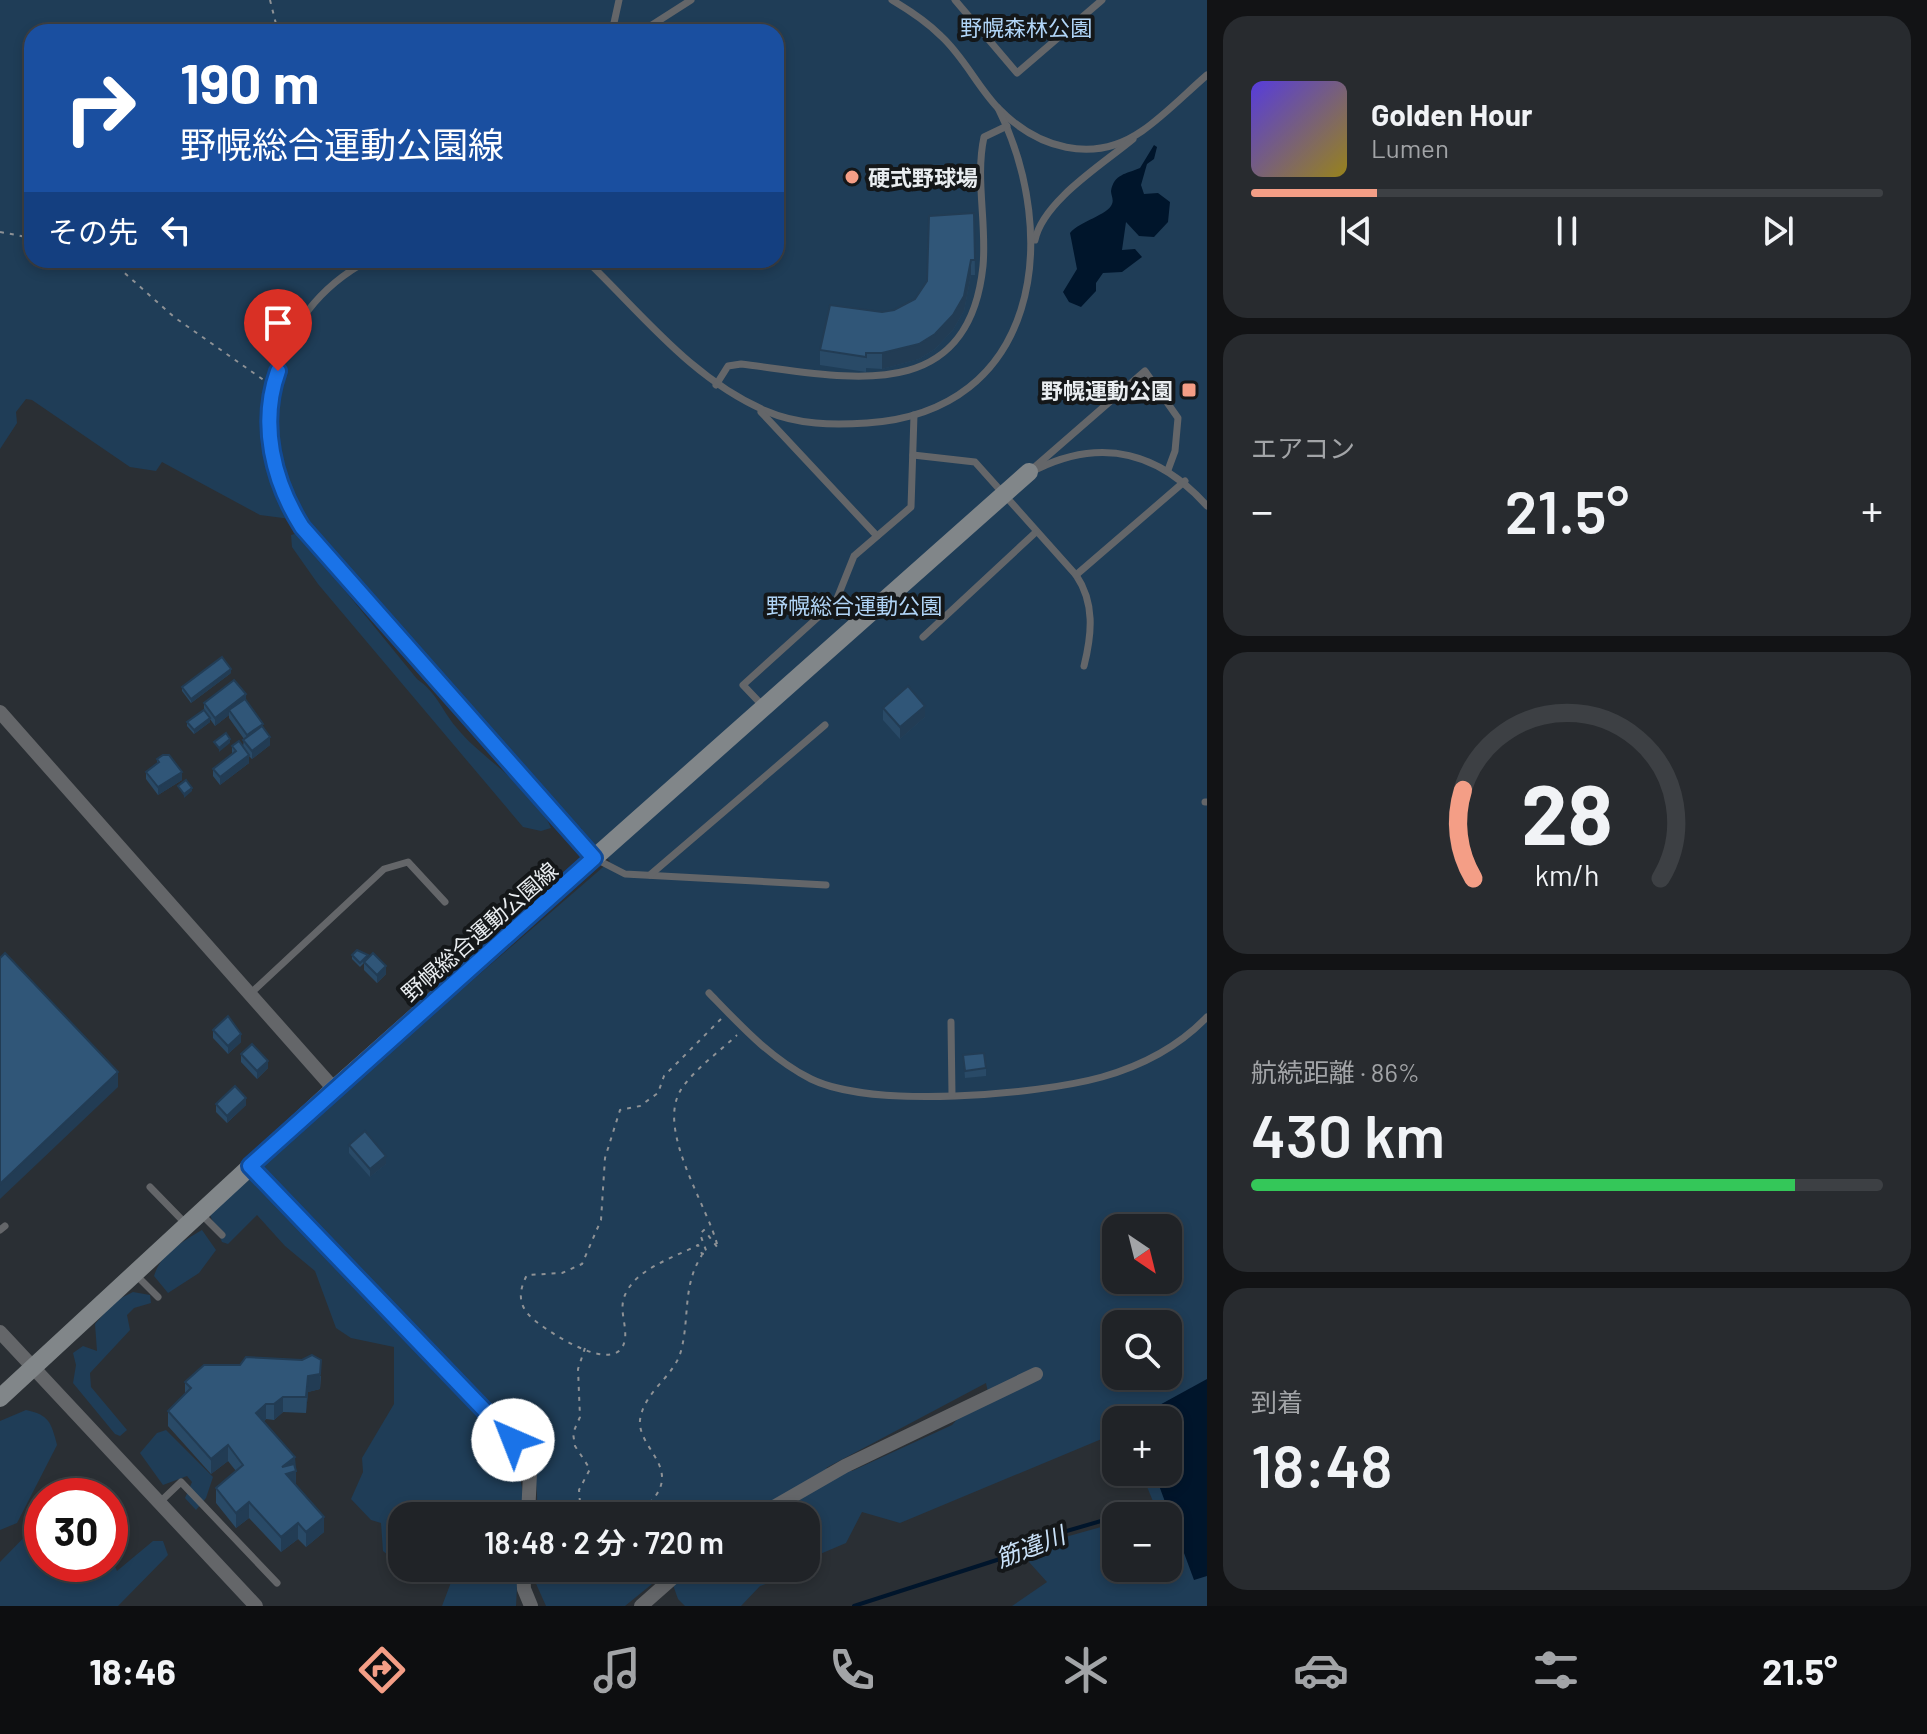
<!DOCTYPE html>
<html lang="ja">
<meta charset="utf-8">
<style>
body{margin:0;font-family:Barlow,"Noto Sans JP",sans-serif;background:#282b2f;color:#f1f3f6;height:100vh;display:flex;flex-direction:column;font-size:30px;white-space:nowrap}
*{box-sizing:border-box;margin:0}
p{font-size:26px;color:#a2a4a7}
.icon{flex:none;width:44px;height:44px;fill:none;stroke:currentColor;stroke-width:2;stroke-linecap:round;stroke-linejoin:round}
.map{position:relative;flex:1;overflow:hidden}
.drawer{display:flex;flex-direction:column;gap:16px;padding:16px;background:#121315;width:720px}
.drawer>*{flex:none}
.banner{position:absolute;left:24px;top:24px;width:760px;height:244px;border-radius:24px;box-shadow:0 4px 12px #0003,0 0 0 2px #3d4044;background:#1a4fa0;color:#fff;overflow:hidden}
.needle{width:52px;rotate:145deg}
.controls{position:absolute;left:1102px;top:1214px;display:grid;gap:16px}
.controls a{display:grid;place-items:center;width:80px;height:80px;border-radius:16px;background:#202327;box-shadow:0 4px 12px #0003,0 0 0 2px #3d4044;font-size:40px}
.speed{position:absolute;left:24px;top:1478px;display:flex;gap:16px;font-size:40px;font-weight:700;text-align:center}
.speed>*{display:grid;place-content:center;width:104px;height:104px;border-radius:50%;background:#202327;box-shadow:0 4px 12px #0003,0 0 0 2px #3d4044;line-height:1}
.speed .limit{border:12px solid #d22;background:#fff;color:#111}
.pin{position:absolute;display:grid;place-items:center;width:68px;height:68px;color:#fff;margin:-82px -34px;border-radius:50% 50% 50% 0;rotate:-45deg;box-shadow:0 0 8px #0007}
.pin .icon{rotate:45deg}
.me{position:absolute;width:88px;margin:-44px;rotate:316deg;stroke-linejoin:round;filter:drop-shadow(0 0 6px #0008)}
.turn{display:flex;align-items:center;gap:28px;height:168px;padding:0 24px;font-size:36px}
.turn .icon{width:104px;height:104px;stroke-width:2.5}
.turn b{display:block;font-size:56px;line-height:68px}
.then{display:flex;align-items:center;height:76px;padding:0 24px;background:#0003;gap:16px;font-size:30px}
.big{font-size:60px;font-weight:600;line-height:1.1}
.drawer .tile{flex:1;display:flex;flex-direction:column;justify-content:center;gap:12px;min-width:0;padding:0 28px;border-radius:24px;background:#282b2f}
.drawer .dial{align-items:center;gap:0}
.dial svg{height:208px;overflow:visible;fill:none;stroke:#3d4044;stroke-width:7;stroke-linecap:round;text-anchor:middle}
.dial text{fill:#f1f3f6;stroke:none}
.song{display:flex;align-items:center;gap:24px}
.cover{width:96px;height:96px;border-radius:12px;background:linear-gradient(135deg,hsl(250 70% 55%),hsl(50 70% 35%))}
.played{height:8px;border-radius:4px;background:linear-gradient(90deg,#f49e86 20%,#3d4044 20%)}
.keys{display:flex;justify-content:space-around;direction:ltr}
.heat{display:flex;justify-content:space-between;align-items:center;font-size:44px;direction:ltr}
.charge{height:12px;border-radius:6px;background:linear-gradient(90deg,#34c759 86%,#3d4044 0)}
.trip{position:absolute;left:388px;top:1502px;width:432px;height:80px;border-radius:24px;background:#202327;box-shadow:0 4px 12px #0003,0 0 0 2px #3d4044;font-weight:600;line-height:80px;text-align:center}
.tab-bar{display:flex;height:128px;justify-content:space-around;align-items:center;background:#0d0e10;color:#a2a4a7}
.tab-bar .icon{width:56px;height:56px}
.tab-bar .on{color:#f49e86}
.tab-bar b{font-size:36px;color:#f1f3f6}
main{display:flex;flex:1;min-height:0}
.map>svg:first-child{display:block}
.green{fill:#1f3d57;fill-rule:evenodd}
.water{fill:#00152b}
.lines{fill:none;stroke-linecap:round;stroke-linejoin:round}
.stream{stroke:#00152b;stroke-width:4}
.path{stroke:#8e9296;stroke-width:2;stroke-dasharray:4 6;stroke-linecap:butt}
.service{stroke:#646669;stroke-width:7}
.minor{stroke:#646669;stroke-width:14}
.secondary{stroke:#818689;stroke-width:18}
.wall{fill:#294a67}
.shaded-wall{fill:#223c54}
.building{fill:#305678;stroke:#223c54;stroke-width:2}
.route-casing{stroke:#114b97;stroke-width:20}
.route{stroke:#1a73e8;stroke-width:14}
.poi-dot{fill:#f49e86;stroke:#141719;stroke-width:3}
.labels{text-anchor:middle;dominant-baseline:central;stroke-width:8;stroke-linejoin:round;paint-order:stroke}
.park-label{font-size:22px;fill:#b0d4f6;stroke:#141719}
.poi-label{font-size:22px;font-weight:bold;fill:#e9edf0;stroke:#141719;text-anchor:start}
.street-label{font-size:22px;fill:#e9edf0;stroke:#141719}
.water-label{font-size:24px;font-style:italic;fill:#c9e1f8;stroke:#141719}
</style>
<main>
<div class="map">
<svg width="1207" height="1606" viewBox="0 0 1207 1606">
<rect width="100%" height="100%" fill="#2a2f34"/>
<g class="green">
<path d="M 0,0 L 1207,0 L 1207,1606 L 1012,1606 L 1047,1582 L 1029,1562 L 1044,1543 L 1101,1527 L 1116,1534 L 1116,1568 L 1153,1568 L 1157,1580 L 1178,1563 L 1168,1537 L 1168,1516 L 1159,1516 L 1141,1472 L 1168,1472 L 1168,1420 L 1116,1420 L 1116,1433 L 900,1523 L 862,1512 L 846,1543 L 806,1560 L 806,1516 L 536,1516 C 543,1456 516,1437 479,1397 L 472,1406 C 507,1444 522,1464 526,1516 L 402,1516 L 402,1566 L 383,1551 L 381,1523 L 371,1520 L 351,1499 L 363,1472 L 362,1458 L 394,1404 L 394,1347 L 351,1338 L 336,1328 L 315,1271 L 285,1246 L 257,1215 L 228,1244 L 222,1242 L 210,1215 L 302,1128 L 610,861 L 582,838 L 582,829 L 564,814 L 549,793 L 306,521 L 260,515 L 162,462 L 156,471 L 130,467 L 32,400 L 26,399 L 16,412 L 17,423 L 0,449 ZM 32,32 L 776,32 L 776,260 L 32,260 ZM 1116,1228 L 1168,1228 L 1168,1280 L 1116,1280 ZM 1116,1324 L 1168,1324 L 1168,1376 L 1116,1376 ZM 986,1383 L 989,1397 L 965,1411 L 952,1425 L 852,1471 L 826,1468 Z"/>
<path d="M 298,533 L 417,679 C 437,693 441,709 456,727 C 482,760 535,787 551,828 L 541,831 L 523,827 L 318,584 L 292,547 L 291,535 Z"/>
<path d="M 202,1230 L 216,1250 L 199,1273 L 168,1293 L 154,1276 C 161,1253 182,1242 202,1230 Z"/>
<path d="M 133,1292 L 150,1295 L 151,1303 L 134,1308 L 127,1315 L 130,1330 L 90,1373 L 91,1387 L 127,1430 L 120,1436 L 115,1434 L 73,1383 L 76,1365 L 73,1353 L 83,1346 L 97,1351 L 95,1324 L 115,1301 Z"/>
<path d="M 26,1410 C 49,1415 51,1422 57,1445 L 17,1523 L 0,1530 L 0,1421 Z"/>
<path d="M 166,1430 L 213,1477 L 206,1498 L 196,1510 L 185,1498 L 192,1482 L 187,1476 L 163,1485 L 140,1453 L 157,1433 Z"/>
<path d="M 42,1519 L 42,1564 L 110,1564 L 110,1555 L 117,1571 L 153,1541 L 163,1541 L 168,1555 L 118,1606 L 0,1606 L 0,1562 Z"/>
<path d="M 405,1568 L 518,1568 L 516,1606 L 442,1606 L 453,1577 Z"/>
<path d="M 529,1568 L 799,1568 L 792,1575 L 760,1586 L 741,1606 L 685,1606 L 678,1599 L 668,1571 L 625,1606 L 546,1606 Z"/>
</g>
<g class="water">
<path d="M 1154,145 L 1157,147 L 1154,159 L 1147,164 L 1141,185 L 1144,194 L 1158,193 L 1170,202 L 1168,222 L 1154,237 L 1139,236 L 1126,222 L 1122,250 L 1135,249 L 1142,257 L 1122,272 L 1103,273 L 1096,283 L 1096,291 L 1081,307 L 1069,302 L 1063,292 L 1077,269 L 1070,233 C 1080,221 1108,215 1112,204 C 1114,200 1111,195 1111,191 C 1114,174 1126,174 1140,168 Z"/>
<path d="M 1207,1379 L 1207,1576 L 1194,1580 L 1154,1472 L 1168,1472 L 1168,1420 L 1134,1419 Z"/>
</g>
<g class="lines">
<path class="stream" d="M 854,1606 L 1003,1558 L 1039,1539 L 1170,1501"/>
<g class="path">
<path d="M 270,0 L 278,32"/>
<path d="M 0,232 L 32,238"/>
<path d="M 110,260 L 174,317 L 265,381"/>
<path d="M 721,1019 L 664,1076 L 658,1093 L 640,1106 L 620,1110 L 605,1158 L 601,1220 L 582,1264 L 562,1273 L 527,1275 C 518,1292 518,1306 533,1319 C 548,1332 619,1379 625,1339 C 627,1322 617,1308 627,1291 C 639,1268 675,1257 698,1245 L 702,1254 L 707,1253 L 700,1234 L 704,1230 L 718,1248 C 709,1207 654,1129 682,1088 C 696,1068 719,1052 737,1035"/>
<path d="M 585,1348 L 578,1369 L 580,1417 L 573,1433 L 575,1446 L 590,1469 L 579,1490 L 580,1503 L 602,1516"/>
<path d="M 634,1516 C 695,1473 637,1452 640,1420 C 644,1391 674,1377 681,1351 C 690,1317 682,1286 702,1255"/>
</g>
<g class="service">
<path d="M 892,0 C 909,10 926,21 941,36 C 964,57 977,86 998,108 C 1037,148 1093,165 1142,131 C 1165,115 1186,93 1207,75"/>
<path d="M 955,0 L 1017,73 L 1102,0"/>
<path d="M 612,32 L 619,0"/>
<path d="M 641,32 L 691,0"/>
<path d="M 1035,240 C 1043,201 1103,164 1133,139"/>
<path d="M 369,260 C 268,313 244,433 302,527 L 594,858 L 625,874 L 826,885"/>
<path d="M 586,260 C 643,315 692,379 766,411 C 798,425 833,425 867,423 C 1039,412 1062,237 998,108"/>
<path d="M 716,385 L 728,366 L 741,364 C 842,376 968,410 983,266 C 987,224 975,178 984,137 L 1007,126"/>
<path d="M 761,412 L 877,536"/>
<path d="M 913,455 L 975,462 L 1076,575 C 1095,603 1092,634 1084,666"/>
<path d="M 1037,469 C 1103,437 1160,453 1207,506"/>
<path d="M 1029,472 L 1145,371 L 1178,418 L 1175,451 L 1168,470"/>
<path d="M 1076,575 L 1185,481"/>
<path d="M 923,637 L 1036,532"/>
<path d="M 763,706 L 743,685 L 836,601 L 854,556 L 911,507 L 914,415"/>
<path d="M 1205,802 L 1207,802"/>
<path d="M 650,875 L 825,725"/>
<path d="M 709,993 C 740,1025 771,1059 811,1079 C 872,1109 1037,1095 1102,1077 C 1141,1066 1179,1046 1207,1017"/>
<path d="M 250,994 L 384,869 L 408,862 L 445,902"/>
<path d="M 951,1022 L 952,1095"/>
<path d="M 150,1187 L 186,1224"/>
<path d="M 201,1214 L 222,1235"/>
<path d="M 0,1230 L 5,1226"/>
<path d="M 137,1276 L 158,1297"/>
<path d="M 160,1502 L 181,1482 L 277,1583"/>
</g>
<g class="minor">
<path d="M 0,712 L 334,1089"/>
<path d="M 250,1166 L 513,1440 L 530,1473 L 528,1516"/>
<path d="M 0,1332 L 256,1606"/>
<path d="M 758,1516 L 845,1466 L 1036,1374"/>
<path d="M 523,1568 L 524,1589 L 531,1606"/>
<path d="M 641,1606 L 684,1568"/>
</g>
<path class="secondary" d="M 0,1398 L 334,1089 L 1029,472"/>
</g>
<g class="wall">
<path d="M 974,213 L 975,275 L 971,275 L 964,311 L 953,330 L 935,349 L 919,359 L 882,369 L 866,368 L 866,372 L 820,365 L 820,350 L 882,312 L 894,310 L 915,299 Z"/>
<path d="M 231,673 L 191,703 L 182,691 L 182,687 Z"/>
<path d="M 246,700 L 263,727 L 270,745 L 252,759 L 249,756 L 249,763 L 220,785 L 213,776 L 213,769 L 232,754 L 232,746 L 243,747 L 244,739 L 229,718 L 229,715 L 215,726 L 210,719 L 210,722 L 194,734 L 187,726 L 187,722 L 204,710 L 204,703 Z"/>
<path d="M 883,708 L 925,717 L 900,739 L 883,720 Z"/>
<path d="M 157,759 L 182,780 L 158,795 L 146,779 L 146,772 L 157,763 Z"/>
<path d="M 352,955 L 368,958 L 386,974 L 377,983 L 364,970 L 364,963 L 360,967 L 352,959 Z"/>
<path d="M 213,1030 L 241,1042 L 228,1054 L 213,1038 Z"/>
<path d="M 241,1054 L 268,1068 L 257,1079 L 241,1062 Z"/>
<path d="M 963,1055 L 986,1068 L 986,1076 L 965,1078 Z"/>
<path d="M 216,1104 L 246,1105 L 227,1123 L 216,1112 Z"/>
<path d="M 349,1145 L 386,1164 L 370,1177 L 349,1153 Z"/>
<path d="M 321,1376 L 320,1389 L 308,1392 L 306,1413 L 283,1412 L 274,1420 L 266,1419 L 263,1422 L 295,1457 L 296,1485 L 324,1532 L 306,1547 L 298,1539 L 281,1552 L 249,1518 L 236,1528 L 216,1503 L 216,1488 L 236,1471 L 228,1461 L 211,1474 L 168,1426 L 168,1411 L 185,1394 L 185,1382 Z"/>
</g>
<g class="shaded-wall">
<path d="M 971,260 L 971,275 L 964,311 L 953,330 L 935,349 L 919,359 L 882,369 L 882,353 Z"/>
<path d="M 231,669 L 231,673 L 191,703 L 191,699 Z"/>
<path d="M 246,694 L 246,702 L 229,710 L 229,715 L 215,726 L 215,718 Z"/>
<path d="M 925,706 L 925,717 L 900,739 L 900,727 Z"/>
<path d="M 210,718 L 210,722 L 194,734 L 194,730 Z"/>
<path d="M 270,737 L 270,745 L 252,759 L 252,751 Z"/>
<path d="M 230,739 L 230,743 L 219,752 L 219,748 Z"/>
<path d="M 249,755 L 249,763 L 220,785 L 220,777 Z"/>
<path d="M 182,772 L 182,780 L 158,795 L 158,787 Z"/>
<path d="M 192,788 L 192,791 L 184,798 L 184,794 Z"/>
<path d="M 386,966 L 386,974 L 377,983 L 377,975 Z"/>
<path d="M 241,1034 L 241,1042 L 228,1054 L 228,1046 Z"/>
<path d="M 268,1061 L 268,1068 L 257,1079 L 257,1071 Z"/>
<path d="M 118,1072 L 118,1087 L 0,1199 L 0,1184 Z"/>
<path d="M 246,1098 L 246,1105 L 227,1123 L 227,1116 Z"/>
<path d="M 386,1156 L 386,1164 L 370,1177 L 370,1169 Z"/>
<path d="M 321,1360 L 320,1389 L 308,1392 L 306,1413 L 308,1376 Z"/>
<path d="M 283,1397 L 283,1412 L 274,1420 L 274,1404 Z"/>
<path d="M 266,1404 L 266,1419 L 256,1429 L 256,1413 Z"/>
<path d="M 228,1445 L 228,1461 L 211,1474 L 211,1459 Z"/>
<path d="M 295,1457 L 296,1486 L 286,1490 L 282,1467 Z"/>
<path d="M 249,1502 L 249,1518 L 236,1528 L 236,1513 Z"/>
<path d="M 324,1517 L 324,1532 L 306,1547 L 306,1532 Z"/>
<path d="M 298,1523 L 298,1539 L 281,1552 L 281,1537 Z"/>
</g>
<g class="building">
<path d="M 974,213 L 975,260 L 971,260 L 964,296 L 953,315 L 935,334 L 919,344 L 882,353 L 866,353 L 866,357 L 820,350 L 830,305 L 882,312 L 894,310 L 915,299 L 927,281 L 929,216 Z"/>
<path d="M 222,657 L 231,669 L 191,699 L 182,687 Z"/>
<path d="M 234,680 L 246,694 L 215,718 L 204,703 Z"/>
<path d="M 908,686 L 925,706 L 900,727 L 883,708 Z"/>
<path d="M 245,699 L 263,724 L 247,735 L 229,710 Z"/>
<path d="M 204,710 L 210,718 L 194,730 L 187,722 Z"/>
<path d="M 262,726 L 270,737 L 252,751 L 243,740 Z"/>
<path d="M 226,733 L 230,739 L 219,748 L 214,742 Z"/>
<path d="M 239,741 L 249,755 L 220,777 L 213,769 L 236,751 L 232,746 Z"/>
<path d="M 163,755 L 169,755 L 182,772 L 158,787 L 146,772 L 159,762 L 157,759 Z"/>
<path d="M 186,780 L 192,788 L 184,794 L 178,786 Z"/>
<path d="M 357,950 L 368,955 L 360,963 L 352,955 Z"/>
<path d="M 5,953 L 118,1072 L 0,1184 L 0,958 Z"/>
<path d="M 373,953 L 386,966 L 377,975 L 364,962 Z"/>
<path d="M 228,1016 L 241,1034 L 228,1046 L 213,1030 Z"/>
<path d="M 252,1044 L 268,1061 L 257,1071 L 241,1054 Z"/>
<path d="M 984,1053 L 986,1068 L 965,1071 L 963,1055 Z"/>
<path d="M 235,1086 L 246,1098 L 227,1116 L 216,1104 Z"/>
<path d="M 365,1131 L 386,1156 L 370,1169 L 349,1145 Z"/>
<path d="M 312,1355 L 321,1360 L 320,1374 L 308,1376 L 306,1397 L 283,1397 L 274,1404 L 266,1404 L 256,1413 L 295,1457 L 282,1467 L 294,1464 L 296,1471 L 286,1474 L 324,1517 L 306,1532 L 298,1523 L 281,1537 L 249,1502 L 236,1513 L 216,1488 L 243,1465 L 228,1445 L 211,1459 L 168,1411 L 191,1388 L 185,1382 L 204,1365 L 240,1365 L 246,1357 L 302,1360 Z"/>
</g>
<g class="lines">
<defs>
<path id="route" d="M 278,371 C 259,424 273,481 302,527 L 594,858 L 250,1166 L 513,1440"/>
</defs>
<use href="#route" class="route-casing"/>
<use href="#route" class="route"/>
</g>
<g class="poi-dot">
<circle cx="852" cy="177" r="8"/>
<rect x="1181" y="382" width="16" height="16" rx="4"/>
</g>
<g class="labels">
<g class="park-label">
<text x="1026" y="27">野幌森林公園</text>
<text x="854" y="605">野幌総合運動公園</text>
</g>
<g class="poi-label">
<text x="868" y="177">硬式野球場</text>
<text x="1173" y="390" text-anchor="end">野幌運動公園</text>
</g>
<g class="street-label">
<text transform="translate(479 931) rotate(-41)">野幌総合運動公園線</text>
</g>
<g class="water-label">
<text transform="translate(1030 1546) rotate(-21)">筋違川</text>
</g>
</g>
</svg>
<div class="controls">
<a><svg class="needle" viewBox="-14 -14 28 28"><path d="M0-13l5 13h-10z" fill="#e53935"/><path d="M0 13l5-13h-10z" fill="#a2a4a7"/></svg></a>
<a><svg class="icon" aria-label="search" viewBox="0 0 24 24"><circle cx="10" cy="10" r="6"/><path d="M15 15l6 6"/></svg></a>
<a>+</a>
<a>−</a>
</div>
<div class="speed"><div class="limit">30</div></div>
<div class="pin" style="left:278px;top:371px;background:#d93025"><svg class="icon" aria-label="arrive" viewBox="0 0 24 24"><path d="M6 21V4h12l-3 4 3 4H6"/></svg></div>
<svg class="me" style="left:513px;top:1440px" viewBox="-20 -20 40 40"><circle r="19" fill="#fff"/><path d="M0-13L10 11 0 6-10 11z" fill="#1a73e8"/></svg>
<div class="trip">18:48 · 2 分 · 720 m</div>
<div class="banner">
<div class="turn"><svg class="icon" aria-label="right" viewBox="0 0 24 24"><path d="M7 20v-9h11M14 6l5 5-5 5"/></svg><div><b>190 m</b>野幌総合運動公園線</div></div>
<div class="then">その先<svg class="icon" aria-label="left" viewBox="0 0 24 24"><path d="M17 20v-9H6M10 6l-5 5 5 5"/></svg></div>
</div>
</div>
<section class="drawer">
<div class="tile">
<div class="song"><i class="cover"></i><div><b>Golden Hour</b><p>Lumen</p></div></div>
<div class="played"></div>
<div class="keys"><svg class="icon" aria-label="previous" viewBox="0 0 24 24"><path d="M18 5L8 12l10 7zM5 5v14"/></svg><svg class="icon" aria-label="pause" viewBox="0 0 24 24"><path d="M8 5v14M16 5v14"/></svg><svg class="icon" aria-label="next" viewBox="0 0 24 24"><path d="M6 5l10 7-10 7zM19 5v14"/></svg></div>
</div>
<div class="tile"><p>エアコン</p>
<div class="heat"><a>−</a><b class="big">21.5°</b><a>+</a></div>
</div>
<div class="tile dial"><svg viewBox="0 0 100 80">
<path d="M14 69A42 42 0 1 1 86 69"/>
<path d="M14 69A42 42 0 0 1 10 35" stroke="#f49e86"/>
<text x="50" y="56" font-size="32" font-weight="700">28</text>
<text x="50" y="72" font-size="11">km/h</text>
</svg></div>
<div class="tile"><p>航続距離 · 86%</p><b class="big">430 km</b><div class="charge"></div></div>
<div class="tile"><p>到着</p><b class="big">18:48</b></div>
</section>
</main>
<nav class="tab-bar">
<b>18:46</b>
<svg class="icon on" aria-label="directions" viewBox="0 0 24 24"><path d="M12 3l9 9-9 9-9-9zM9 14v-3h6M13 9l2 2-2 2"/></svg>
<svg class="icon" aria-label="music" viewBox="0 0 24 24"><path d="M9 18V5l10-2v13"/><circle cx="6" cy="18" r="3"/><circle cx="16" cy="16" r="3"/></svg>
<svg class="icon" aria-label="phone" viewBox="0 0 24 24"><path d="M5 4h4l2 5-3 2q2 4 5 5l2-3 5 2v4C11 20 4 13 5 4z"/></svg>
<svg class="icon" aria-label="climate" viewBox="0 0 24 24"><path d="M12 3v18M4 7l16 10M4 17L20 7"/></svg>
<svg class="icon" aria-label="car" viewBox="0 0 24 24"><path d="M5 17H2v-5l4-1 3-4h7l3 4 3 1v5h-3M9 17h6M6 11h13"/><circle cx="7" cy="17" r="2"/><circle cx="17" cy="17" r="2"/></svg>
<svg class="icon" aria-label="filters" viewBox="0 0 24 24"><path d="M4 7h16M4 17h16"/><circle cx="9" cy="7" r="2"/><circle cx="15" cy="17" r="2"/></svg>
<b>21.5°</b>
</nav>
